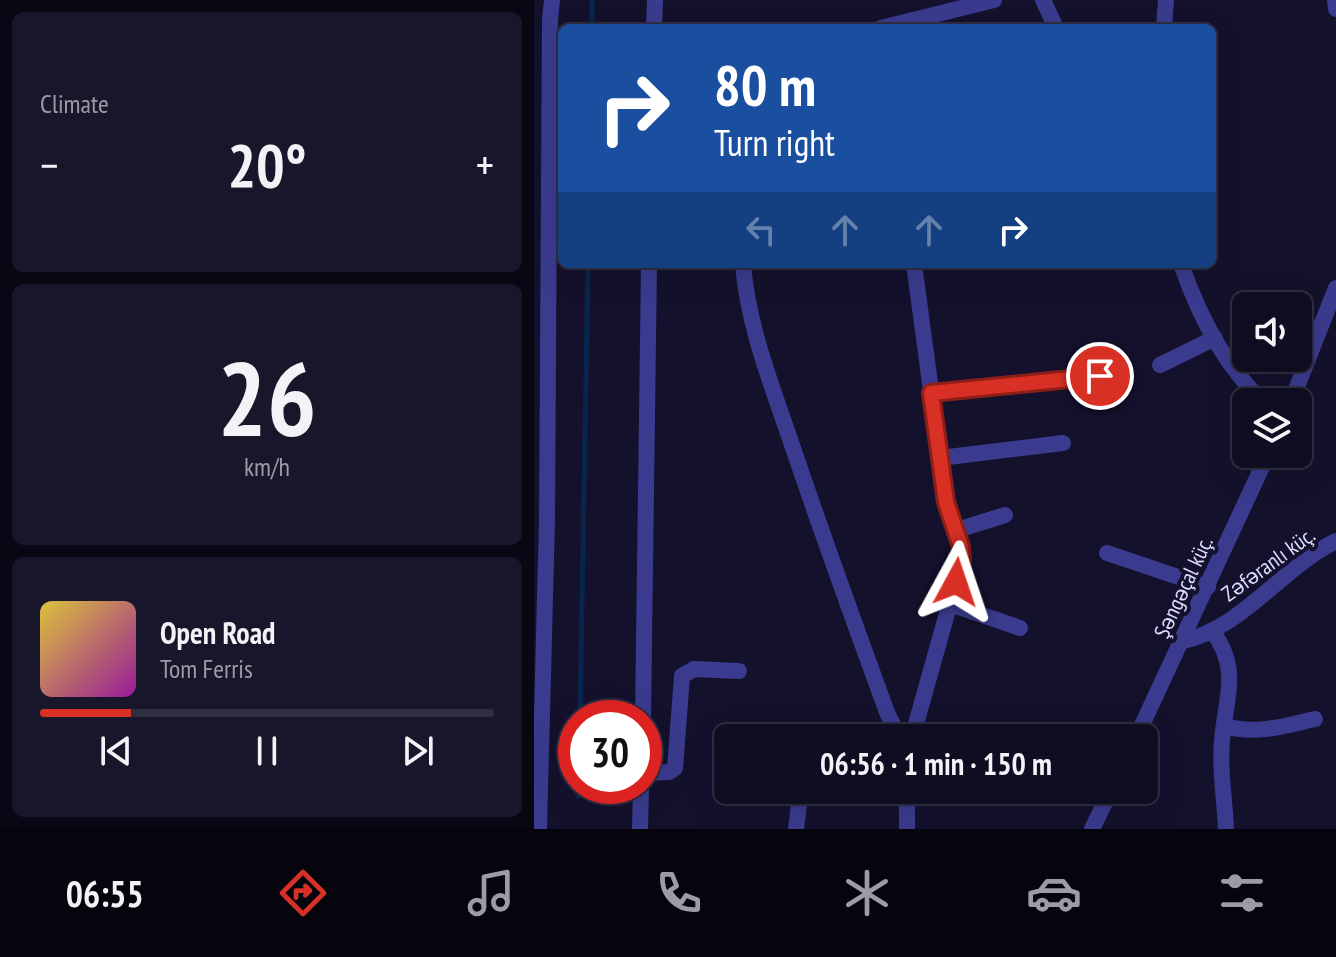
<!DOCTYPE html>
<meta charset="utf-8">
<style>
body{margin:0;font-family:"PT Sans Narrow",sans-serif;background:#18162a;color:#f1f3f6;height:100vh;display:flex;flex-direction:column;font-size:30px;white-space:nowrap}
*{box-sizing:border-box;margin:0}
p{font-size:26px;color:#9b9ca5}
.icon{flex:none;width:44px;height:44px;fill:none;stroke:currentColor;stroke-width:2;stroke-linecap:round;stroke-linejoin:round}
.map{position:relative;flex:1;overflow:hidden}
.side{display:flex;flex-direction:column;gap:12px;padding:12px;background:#080713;width:534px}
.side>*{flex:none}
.top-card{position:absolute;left:24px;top:24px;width:658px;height:244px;border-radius:12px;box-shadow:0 8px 32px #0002,0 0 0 2px #2f2d40;background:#1a4fa0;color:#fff;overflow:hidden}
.tools{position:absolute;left:698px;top:292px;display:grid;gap:16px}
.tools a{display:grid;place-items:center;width:80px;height:80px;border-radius:12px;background:#0f0d22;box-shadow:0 8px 32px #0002,0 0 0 2px #2f2d40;font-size:40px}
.speed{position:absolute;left:24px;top:700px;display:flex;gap:16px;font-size:40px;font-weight:700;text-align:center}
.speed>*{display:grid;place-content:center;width:104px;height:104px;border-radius:50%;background:#0f0d22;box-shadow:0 8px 32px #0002,0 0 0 2px #2f2d40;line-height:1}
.speed .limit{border:12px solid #d22;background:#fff;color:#111}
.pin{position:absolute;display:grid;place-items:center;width:68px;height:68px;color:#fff;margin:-34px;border:4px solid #fff;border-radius:50%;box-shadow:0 2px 8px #0007}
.me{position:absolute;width:88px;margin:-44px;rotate:5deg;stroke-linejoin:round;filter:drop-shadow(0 0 6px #0008)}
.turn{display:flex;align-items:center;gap:28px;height:168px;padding:0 24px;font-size:36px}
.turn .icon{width:104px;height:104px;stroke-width:2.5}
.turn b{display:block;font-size:56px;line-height:68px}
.lanes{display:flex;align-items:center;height:76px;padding:0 24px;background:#0003;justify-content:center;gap:40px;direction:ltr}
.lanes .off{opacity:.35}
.big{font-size:60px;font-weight:600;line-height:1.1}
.side .tile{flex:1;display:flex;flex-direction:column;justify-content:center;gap:12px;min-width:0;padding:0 28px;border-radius:12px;background:#18162a}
.side .dial{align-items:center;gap:0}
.dial b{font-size:104px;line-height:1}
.song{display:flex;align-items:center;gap:24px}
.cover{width:96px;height:96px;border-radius:12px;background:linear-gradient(135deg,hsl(50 70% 55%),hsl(300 70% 35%))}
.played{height:8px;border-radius:4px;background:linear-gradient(90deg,#d93025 20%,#2f2d40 20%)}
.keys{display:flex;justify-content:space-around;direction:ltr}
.heat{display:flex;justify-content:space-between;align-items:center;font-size:44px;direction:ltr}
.trip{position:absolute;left:180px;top:724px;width:444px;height:80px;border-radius:12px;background:#0f0d22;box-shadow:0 8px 32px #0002,0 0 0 2px #2f2d40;font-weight:600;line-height:80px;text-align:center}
.tab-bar{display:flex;height:128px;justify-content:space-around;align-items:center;background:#06050e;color:#9b9ca5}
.tab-bar .icon{width:56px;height:56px}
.tab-bar .active{color:#d93025}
.tab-bar b{font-size:36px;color:#f1f3f6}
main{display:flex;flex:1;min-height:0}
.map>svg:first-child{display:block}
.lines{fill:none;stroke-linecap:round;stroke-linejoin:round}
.stream{stroke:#09254e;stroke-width:5}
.minor{stroke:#3a3b8e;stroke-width:16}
.route-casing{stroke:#8d1f18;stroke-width:20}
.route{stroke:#d93025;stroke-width:14}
.labels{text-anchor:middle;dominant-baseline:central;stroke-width:8;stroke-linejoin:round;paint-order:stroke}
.street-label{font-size:22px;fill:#dfddff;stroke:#14112d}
</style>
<main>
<section class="side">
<div class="tile"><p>Climate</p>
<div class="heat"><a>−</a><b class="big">20°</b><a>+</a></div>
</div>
<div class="tile dial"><b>26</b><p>km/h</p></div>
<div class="tile">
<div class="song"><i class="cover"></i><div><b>Open Road</b><p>Tom Ferris</p></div></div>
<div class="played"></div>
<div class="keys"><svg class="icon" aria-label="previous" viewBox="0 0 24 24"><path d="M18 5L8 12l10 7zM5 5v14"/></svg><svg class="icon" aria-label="pause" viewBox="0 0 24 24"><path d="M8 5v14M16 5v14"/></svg><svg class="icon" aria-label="next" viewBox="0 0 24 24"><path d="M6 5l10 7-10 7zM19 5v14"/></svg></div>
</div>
</section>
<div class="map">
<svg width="802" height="829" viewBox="0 0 802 829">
<rect width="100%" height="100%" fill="#14112d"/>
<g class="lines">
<g class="stream">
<path d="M 58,28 L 58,0"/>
<path d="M 46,718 L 54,264"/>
<path d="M 44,797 L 45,786"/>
</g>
<g class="minor">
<path d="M 509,0 L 522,28"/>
<path d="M 801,0 L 802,9"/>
<path d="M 120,28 L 121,0"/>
<path d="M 347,28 L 460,0"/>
<path d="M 630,28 L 632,0"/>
<path d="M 209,264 C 214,327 238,386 258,445 C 289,536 321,625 354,715 L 366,738"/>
<path d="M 647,264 C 664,313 691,367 730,402"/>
<path d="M 626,365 L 681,338"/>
<path d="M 397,393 L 566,376"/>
<path d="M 757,402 L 802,288"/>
<path d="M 406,458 L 529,443"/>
<path d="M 420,531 L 471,515"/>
<path d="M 573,553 L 674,587"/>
<path d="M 416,604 L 486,628"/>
<path d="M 679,632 C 707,670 691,699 688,741 C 685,770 691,800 692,829"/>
<path d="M 649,641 C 707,629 749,567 802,541"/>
<path d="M 109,718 L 115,264"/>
<path d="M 690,726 C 722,735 750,726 781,719"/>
<path d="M 378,738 L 428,560 L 427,547 L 412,502 L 380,264"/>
<path d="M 602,738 L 734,454"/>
<path d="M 110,773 L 135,772 L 141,768 L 148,676 L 160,669 L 205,671"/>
<path d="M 373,790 L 373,829"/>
<path d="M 5,829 L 13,521 L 16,20 L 18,0"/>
<path d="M 106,829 L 107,786"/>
<path d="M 262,829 L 265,804"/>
<path d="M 558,829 L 577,790"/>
</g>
</g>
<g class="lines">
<defs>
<path id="route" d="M 422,582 L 428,560 L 427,547 L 412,502 L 397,393 L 566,376"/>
</defs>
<use href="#route" class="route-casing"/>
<use href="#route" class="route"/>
</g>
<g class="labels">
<g class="street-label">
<text transform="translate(734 564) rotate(-36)">Zəfəranlı küç.</text>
<text transform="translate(649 587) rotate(-65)">Şəngəçal küç.</text>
</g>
</g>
</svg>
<div class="tools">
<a><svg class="icon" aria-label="sound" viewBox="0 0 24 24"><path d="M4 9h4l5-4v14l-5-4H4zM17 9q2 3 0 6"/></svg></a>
<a><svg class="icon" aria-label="layers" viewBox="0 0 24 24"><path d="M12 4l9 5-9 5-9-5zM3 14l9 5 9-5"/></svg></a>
</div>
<div class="speed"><div class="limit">30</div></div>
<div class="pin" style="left:566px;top:376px;background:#d93025"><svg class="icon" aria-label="arrive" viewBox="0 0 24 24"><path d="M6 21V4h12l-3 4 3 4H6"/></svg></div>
<svg class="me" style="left:422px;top:582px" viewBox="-20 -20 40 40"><path d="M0-17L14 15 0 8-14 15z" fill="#d93025" stroke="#fff" stroke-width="4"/></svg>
<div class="trip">06:56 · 1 min · 150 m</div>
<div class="top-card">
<div class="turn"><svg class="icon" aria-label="right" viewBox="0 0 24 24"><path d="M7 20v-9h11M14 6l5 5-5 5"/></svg><div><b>80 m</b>Turn right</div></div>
<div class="lanes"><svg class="icon off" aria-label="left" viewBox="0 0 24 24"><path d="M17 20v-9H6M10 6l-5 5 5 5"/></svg><svg class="icon off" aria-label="ahead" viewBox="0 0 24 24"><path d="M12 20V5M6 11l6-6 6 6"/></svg><svg class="icon off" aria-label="ahead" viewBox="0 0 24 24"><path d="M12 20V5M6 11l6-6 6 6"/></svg><svg class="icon" aria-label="right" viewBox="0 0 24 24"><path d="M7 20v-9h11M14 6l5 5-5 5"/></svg></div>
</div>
</div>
</main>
<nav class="tab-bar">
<b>06:55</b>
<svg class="icon active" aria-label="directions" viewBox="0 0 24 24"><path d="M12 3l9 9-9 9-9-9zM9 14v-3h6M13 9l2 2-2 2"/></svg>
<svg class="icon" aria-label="music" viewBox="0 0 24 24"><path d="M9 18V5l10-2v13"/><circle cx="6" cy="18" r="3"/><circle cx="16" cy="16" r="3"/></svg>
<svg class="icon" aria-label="phone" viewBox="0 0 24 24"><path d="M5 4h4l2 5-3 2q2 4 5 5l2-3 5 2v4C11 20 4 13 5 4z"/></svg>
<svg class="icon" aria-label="climate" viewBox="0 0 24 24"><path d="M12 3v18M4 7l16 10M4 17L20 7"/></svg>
<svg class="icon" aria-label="car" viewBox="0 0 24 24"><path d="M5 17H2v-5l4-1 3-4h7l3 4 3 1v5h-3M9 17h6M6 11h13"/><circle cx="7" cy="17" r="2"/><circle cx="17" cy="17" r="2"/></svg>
<svg class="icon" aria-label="filters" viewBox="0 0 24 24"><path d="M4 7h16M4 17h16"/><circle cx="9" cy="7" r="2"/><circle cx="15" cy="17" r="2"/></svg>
</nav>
